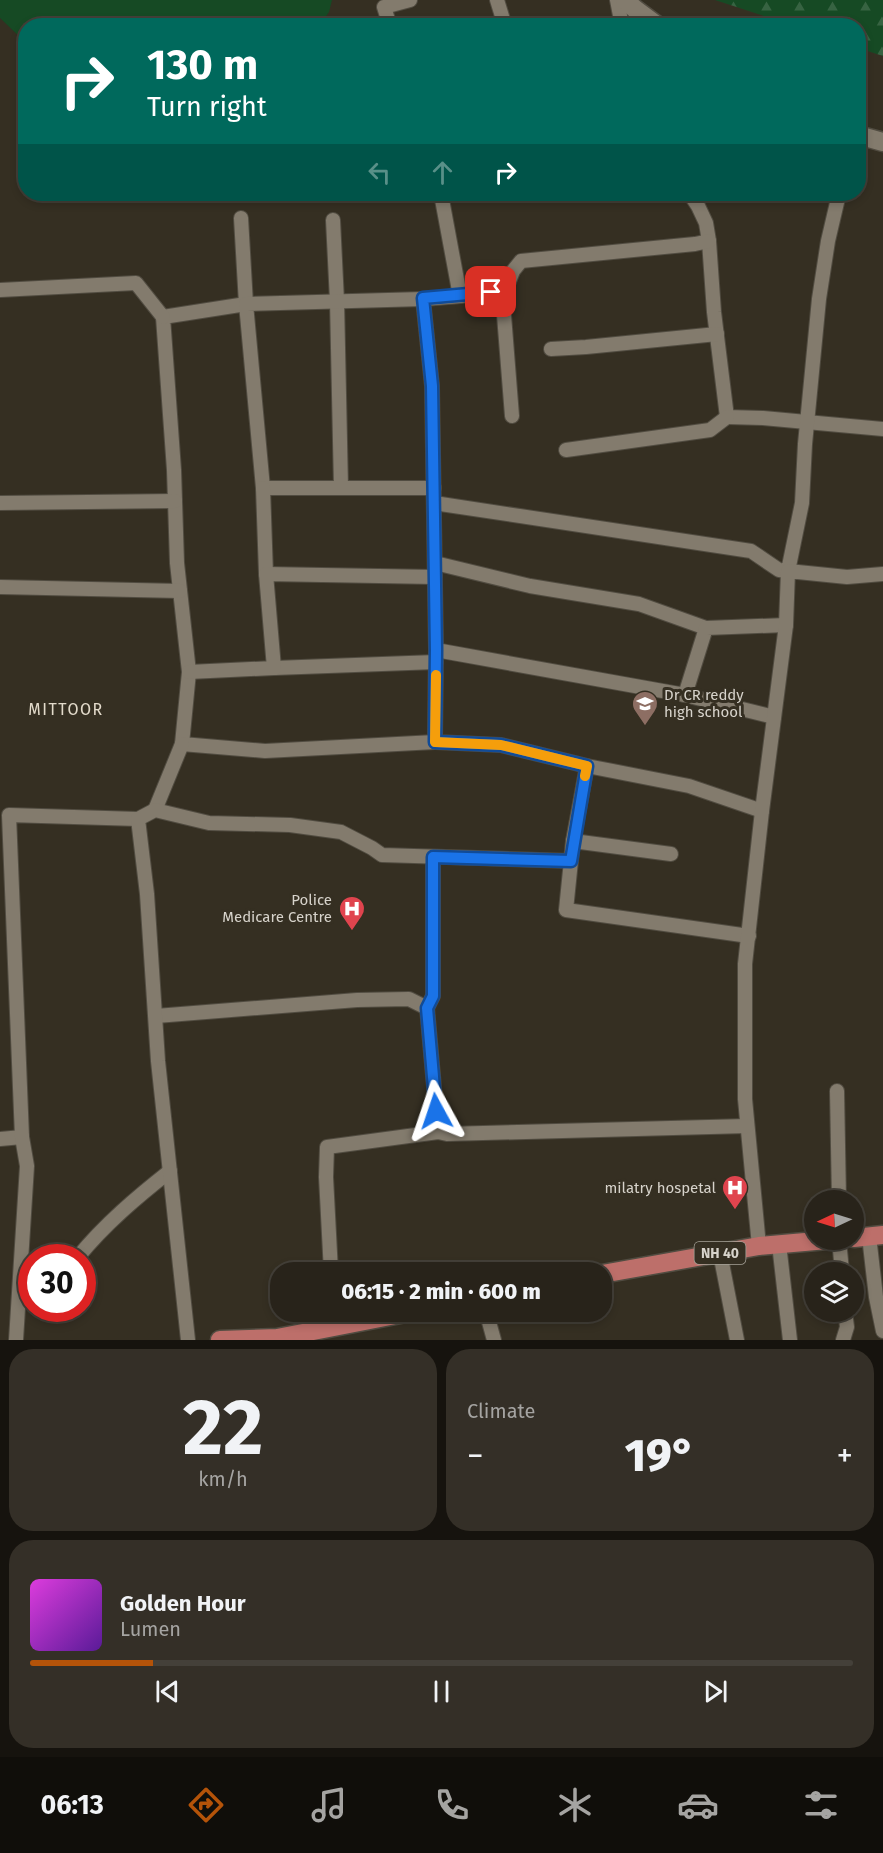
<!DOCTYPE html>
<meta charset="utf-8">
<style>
body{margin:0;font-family:"Fira Sans",sans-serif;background:#342f27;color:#f1f3f6;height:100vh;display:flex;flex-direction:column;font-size:22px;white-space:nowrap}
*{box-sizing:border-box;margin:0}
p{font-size:20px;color:#a5a4a2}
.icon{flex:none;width:33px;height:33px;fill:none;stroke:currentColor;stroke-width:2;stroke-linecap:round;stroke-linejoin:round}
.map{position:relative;height:1340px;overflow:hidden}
.details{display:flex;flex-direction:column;gap:9px;padding:9px;background:#16130e;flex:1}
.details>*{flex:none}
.banner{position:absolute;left:18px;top:18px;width:848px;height:183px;border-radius:24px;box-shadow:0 3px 9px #0003,0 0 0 2px #444039;background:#00695c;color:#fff;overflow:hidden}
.needle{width:39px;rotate:266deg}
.tools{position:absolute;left:804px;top:1190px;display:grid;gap:12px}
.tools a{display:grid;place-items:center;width:60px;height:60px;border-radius:50%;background:#28231a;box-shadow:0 3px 9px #0003,0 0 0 2px #444039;font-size:30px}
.speed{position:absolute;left:18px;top:1244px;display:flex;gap:12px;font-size:30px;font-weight:700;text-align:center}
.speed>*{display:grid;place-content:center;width:78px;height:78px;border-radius:50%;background:#28231a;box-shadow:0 3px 9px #0003,0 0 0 2px #444039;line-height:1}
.speed .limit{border:9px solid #d22;background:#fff;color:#111}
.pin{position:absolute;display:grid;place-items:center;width:51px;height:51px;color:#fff;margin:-26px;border-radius:12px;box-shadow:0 3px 9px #0006}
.me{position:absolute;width:66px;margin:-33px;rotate:355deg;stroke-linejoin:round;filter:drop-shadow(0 0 4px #0008)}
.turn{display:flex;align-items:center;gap:21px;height:126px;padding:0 30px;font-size:27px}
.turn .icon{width:78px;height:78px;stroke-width:2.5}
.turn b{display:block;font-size:42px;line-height:51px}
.lanes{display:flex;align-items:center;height:57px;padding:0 30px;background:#0003;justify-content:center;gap:30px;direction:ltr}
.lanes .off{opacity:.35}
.big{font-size:45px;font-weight:800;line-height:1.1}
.details .widget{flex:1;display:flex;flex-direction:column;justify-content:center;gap:9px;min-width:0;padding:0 21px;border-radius:24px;background:#342f27}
.details .dial{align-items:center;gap:0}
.dial b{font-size:78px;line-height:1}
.song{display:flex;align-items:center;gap:18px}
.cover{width:72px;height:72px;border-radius:9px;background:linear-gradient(135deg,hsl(300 70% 55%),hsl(270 70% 35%))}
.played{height:6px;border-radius:3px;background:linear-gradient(90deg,#b45309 15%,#444039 15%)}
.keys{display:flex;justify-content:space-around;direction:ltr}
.heat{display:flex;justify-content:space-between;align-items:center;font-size:33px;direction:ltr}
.details .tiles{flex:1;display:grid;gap:9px;grid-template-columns:1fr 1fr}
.widget:last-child{grid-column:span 2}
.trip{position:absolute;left:270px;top:1262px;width:342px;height:60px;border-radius:24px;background:#28231a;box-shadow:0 3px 9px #0003,0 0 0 2px #444039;font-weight:800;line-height:60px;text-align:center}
.dock{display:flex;height:96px;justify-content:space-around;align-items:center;background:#100e0a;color:#a5a4a2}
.dock .icon{width:42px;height:42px}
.dock .current{color:#b45309}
.dock b{font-size:27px;color:#f1f3f6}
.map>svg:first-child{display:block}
.forest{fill:url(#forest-firs)}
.pitch{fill:#164a24}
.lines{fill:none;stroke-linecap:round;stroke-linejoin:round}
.street-casing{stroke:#514c41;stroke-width:16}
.secondary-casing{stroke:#514c41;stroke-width:21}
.highway-casing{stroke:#514c41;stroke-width:21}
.street{stroke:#837b6d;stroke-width:14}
.secondary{stroke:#837b6d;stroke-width:18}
.highway{stroke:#bd6f6a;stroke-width:18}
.route-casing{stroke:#114b97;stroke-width:15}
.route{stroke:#1a73e8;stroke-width:10}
.slow{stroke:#f59e0b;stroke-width:10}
.labels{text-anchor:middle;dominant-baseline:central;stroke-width:6;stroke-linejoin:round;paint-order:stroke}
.shield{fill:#352f22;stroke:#a6a298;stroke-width:1.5}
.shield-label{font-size:14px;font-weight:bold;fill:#d7d3cb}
.poi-label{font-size:15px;fill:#d7d3cb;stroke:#352f22;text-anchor:end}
.neighbourhood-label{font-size:16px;letter-spacing:1.5px;fill:#e3dbcb;stroke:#352f22}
</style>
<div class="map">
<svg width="883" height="1340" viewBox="0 0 883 1340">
<defs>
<pattern id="forest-firs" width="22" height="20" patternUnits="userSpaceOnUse" patternTransform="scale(1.5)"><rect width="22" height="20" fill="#164a24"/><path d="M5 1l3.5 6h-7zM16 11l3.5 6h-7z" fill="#376342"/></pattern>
</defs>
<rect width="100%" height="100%" fill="#352f22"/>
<path class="forest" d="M 715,0 L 883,0 L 883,56 L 858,48 L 858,26 L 791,25 Z"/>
<path class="pitch" d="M 0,0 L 332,0 L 329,12 L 320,25 L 26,26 L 25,42 L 0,18 Z"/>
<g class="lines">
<defs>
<g id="street">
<path d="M 497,0 L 505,26"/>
<path d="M 617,0 L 622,26"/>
<path d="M 390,26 L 384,7 L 410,0"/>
<path d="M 441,194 L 460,296 L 423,299 L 432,386 L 436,650 L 435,742 L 501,745 L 587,766 L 573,841 L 566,910 L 749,936"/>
<path d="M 690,194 L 698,206 L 706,223 L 709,241 L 714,312 L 727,417 L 763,418 L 883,429"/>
<path d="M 241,218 L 246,304 L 163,317 L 174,470 L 177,563 L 189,672 L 182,744 L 265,751 L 435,742"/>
<path d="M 333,220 L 337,301 L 341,488"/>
<path d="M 0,290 L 136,283 L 163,317"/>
<path d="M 502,290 L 512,416"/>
<path d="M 460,296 L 506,289 L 513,271 L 521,261 L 695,244 L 709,241"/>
<path d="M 423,299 L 246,304 L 263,488 L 434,488"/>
<path d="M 551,349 L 586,347 L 717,334"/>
<path d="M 566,450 L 710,430 L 727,417"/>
<path d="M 263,488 L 266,574"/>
<path d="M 0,503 L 175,501"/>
<path d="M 434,503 L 751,551 L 779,570 L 788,571 L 802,503 L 805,444 L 819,299 L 828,241 L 839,194"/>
<path d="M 435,563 L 530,586 L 639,604 L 706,628"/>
<path d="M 0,587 L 180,591"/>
<path d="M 436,650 L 685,695 L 706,628 L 786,625"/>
<path d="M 274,668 L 436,662"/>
<path d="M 189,672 L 274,668 L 266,574 L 435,577"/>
<path d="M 685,695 L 774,717"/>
<path d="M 587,766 L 689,786 L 762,811"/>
<path d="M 155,810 L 182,744"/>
<path d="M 573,841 L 671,854"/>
<path d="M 433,857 L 433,996 L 427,1008 L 438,1132"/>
<path d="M 156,1016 L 357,1000 L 409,999 L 427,1008"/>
<path d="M 837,1091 L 839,1200"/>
<path d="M 0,1139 L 22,1137"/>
<path d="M 869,1236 L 876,1297 L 883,1331"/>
<path d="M 839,1239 L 842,1272"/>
<path d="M 779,1244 L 790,1340"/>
<path d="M 759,1246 L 745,1099 L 745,964 L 762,811 L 786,625 L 788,571 L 847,577 L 883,574"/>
<path d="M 720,1253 L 737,1340"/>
<path d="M 78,1257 C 105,1224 137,1197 170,1171"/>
<path d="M 331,1272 L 326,1177 L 327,1147 L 438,1132 L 447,1134 L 747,1126"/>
<path d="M 334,1311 L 335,1327"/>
<path d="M 486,1311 L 494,1340"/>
<path d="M 16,1340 L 27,1166 L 22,1137 L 9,815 L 138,819"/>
<path d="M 188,1340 L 158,1061 L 147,894 L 138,819 L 155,810 L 209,823 L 290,825 L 341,832 L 372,848 L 382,855 L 571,861"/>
<path d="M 843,1340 L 847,1327 L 845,1311"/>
</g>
<g id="secondary">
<path d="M 625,0 L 635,9 L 658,26"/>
<path d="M 858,135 L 883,142"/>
</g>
<g id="highway">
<path d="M 854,1238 L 883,1235"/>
<path d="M 602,1274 L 759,1246 L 839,1239"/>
<path d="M 220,1340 L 277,1338 L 416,1311"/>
</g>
</defs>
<use href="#street" class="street-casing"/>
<use href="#secondary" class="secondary-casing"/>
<use href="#highway" class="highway-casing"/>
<use href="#street" class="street"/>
<use href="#secondary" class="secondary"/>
<use href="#highway" class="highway"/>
</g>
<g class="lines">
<defs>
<path id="route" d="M 436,1111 L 427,1008 L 433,996 L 433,857 L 571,861 L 587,766 L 501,745 L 435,742 L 436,650 L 432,386 L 423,298 L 491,292"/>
</defs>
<use href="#route" class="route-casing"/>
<use href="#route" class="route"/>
<path class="slow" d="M 436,675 L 435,742 L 501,745 L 587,766 L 585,776"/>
</g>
<defs>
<symbol id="school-pin" viewBox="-11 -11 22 30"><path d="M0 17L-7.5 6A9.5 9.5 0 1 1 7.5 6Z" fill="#8d6e63" stroke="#352f22"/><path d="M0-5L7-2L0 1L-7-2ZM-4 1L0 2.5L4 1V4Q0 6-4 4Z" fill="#fff"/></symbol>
<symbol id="hospital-pin" viewBox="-11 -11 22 30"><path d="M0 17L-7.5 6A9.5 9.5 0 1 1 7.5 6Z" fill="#e0444e" stroke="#352f22"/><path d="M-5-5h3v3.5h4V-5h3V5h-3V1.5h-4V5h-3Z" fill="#fff"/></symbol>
</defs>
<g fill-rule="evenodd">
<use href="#school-pin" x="630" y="689" width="30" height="40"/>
<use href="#hospital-pin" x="337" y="894" width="30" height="40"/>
<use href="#hospital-pin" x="720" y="1173" width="30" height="40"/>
</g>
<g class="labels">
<rect class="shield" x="694.5" y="1242" width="51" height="22" rx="4.5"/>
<g class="shield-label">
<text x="720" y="1253">NH 40</text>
</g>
<g class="poi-label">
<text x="664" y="695" text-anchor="start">Dr CR reddy<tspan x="664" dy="17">high school</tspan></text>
<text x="332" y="900">Police<tspan x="332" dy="17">Medicare Centre</tspan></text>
<text x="716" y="1188">milatry hospetal</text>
</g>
<g class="neighbourhood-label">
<text x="66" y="709">MITTOOR</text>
</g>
</g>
</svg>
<div class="tools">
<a><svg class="needle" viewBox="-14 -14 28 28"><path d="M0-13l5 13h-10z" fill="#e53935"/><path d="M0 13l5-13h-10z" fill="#a5a4a2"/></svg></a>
<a><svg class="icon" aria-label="layers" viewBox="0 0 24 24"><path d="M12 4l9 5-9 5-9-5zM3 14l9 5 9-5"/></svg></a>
</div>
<div class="speed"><div class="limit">30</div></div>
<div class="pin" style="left:491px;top:292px;background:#d93025"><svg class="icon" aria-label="arrive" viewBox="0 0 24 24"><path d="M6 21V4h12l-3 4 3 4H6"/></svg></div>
<svg class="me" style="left:436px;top:1111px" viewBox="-20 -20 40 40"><path d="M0-17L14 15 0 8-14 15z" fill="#1a73e8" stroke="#fff" stroke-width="4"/></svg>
<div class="trip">06:15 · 2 min · 600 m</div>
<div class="banner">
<div class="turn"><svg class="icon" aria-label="right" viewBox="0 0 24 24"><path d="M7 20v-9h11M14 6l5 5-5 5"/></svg><div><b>130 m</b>Turn right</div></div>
<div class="lanes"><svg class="icon off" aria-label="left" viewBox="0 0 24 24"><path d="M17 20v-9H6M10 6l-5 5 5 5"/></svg><svg class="icon off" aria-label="ahead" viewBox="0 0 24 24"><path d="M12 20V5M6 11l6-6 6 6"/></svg><svg class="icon" aria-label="right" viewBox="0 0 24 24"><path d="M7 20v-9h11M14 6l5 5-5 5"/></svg></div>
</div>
</div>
<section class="details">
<div class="tiles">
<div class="widget dial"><b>22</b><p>km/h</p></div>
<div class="widget"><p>Climate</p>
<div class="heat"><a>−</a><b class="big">19°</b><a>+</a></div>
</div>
<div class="widget">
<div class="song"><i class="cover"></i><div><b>Golden Hour</b><p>Lumen</p></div></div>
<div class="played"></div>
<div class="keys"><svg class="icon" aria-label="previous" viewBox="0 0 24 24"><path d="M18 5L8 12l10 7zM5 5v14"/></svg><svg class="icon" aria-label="pause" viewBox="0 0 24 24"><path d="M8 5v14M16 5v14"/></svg><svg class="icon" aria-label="next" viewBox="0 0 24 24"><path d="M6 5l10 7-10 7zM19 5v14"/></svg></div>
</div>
</div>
</section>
<nav class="dock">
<b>06:13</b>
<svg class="icon current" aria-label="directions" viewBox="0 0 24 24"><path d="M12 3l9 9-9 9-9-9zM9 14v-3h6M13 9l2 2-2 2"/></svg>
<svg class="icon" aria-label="music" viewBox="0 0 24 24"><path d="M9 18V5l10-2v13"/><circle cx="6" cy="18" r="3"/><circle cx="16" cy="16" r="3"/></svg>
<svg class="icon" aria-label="phone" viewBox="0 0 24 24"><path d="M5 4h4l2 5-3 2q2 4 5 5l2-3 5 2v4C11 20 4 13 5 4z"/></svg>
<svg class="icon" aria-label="climate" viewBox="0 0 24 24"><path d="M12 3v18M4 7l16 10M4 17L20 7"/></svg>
<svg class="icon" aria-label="car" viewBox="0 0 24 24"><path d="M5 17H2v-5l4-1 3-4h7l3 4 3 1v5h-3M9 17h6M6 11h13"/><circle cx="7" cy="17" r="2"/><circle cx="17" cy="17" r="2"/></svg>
<svg class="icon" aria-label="filters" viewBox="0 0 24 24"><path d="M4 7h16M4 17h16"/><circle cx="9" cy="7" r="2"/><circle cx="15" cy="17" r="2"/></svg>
</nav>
